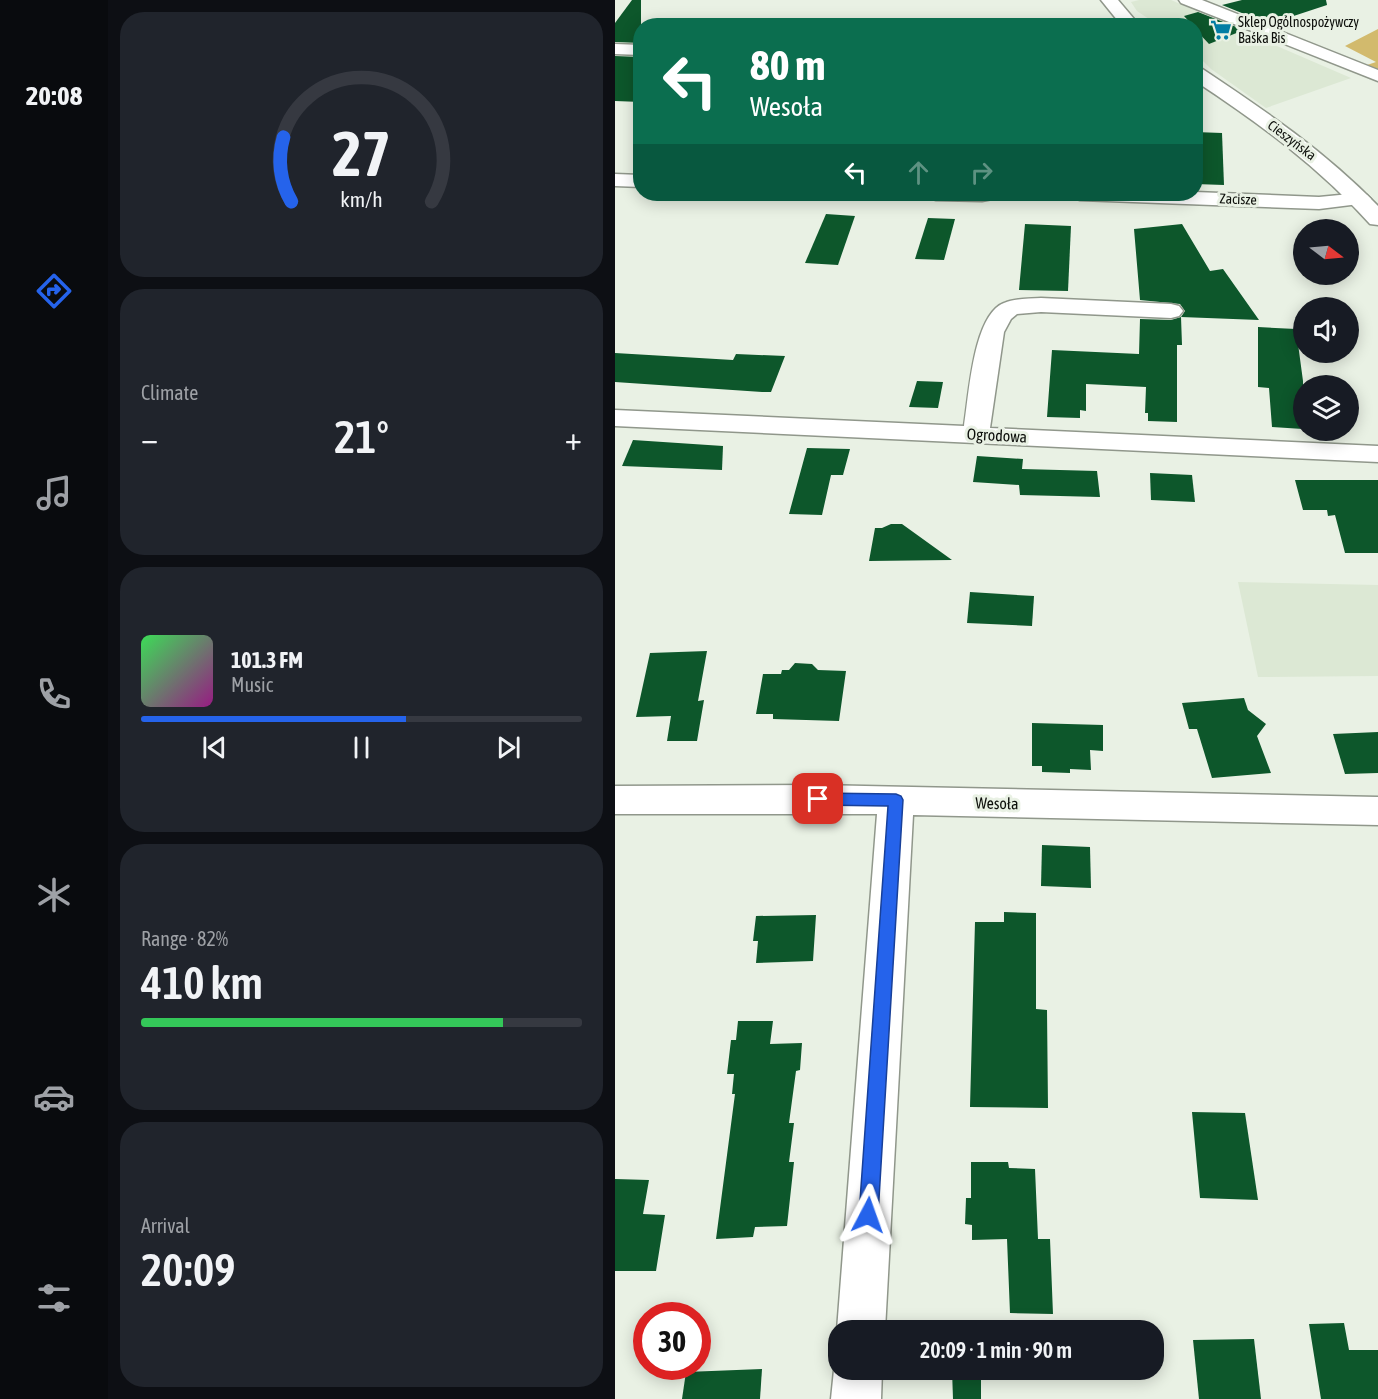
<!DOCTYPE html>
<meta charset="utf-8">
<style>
body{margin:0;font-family:"Asap Condensed",sans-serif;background:#20242c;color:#f1f3f6;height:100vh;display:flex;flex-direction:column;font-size:22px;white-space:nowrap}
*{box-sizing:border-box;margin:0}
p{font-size:20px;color:#9ea1a6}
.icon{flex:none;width:33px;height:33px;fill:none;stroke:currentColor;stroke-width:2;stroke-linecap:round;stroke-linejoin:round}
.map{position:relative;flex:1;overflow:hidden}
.panel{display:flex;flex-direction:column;gap:12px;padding:12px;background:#0d0f14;width:507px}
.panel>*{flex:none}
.hud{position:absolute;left:18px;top:18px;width:570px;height:183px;border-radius:24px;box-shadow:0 3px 15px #0003;background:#0b6e4f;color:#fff;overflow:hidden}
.needle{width:39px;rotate:106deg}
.buttons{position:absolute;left:678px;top:219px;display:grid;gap:12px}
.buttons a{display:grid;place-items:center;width:66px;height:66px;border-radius:50%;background:#171b24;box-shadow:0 3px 15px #0003;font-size:30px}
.speed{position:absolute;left:18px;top:1302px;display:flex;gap:12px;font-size:30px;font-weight:700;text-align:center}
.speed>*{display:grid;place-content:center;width:78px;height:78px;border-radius:50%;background:#171b24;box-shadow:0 3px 15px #0003;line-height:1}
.speed .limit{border:9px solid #d22;background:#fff;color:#111}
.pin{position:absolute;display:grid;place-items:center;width:51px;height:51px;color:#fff;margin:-26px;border-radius:12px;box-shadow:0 3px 9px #0006}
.me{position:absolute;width:66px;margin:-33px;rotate:4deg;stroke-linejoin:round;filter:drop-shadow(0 0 4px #0008)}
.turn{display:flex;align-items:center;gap:21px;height:126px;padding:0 18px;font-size:27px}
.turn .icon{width:78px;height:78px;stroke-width:2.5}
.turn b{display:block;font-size:42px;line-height:51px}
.lanes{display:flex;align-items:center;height:57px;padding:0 18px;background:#0003;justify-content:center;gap:30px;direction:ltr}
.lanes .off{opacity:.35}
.big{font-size:45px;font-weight:600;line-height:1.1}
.panel .card{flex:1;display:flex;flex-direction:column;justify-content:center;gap:9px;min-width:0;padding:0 21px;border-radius:24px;background:#20242c}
.panel .dial{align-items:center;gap:0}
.dial svg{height:156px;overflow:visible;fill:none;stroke:#363941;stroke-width:7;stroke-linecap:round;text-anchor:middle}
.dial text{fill:#f1f3f6;stroke:none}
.song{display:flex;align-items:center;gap:18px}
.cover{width:72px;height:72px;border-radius:9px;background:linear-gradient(135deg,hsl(130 70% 55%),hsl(310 70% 35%))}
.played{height:6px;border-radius:3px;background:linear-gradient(90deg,#2563eb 60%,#363941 60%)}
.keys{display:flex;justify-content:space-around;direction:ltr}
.heat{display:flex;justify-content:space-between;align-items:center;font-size:33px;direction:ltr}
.charge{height:9px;border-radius:4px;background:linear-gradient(90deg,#34c759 82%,#363941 0)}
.trip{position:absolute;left:213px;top:1320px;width:336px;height:60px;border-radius:24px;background:#171b24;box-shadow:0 3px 15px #0003;font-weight:600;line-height:60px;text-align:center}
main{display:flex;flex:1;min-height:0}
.menu{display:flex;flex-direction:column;width:108px;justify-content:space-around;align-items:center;background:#090b0e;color:#9ea1a6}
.menu .icon{width:42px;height:42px}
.menu .on{color:#2563eb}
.menu b{font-size:27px;color:#f1f3f6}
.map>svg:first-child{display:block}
.built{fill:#dce8d4}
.green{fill:#d2ba6d}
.building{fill:#0d572b}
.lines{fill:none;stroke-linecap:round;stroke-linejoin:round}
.street-casing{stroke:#90978b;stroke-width:3}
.secondary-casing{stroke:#90978b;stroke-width:3}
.street{fill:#fff;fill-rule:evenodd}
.secondary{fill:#fff;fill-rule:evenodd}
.route{fill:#2563eb;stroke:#184099;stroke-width:1.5}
.labels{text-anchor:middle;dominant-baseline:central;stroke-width:6;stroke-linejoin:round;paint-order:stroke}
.far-poi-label{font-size:14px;fill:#0d0f0b;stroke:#e9f1e4;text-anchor:start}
.far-street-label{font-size:14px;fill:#0d0f0b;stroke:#e9f1e4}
.street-label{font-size:16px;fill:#0d0f0b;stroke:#e9f1e4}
</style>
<main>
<nav class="menu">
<b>20:08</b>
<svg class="icon on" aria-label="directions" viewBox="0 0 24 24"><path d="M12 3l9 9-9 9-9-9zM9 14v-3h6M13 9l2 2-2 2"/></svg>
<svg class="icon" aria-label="music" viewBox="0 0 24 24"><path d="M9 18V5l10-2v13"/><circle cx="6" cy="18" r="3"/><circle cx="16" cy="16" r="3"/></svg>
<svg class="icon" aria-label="phone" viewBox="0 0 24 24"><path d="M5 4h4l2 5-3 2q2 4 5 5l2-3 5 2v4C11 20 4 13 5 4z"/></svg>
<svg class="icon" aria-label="climate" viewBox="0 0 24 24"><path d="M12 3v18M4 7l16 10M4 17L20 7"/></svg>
<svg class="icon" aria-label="car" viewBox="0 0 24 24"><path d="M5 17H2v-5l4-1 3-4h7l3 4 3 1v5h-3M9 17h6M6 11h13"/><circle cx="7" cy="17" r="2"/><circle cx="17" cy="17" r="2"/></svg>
<svg class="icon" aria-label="filters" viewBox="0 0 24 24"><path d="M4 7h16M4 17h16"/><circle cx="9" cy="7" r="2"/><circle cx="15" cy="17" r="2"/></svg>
</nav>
<section class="panel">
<div class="card dial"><svg viewBox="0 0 100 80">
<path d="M14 69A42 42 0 1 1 86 69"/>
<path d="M14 69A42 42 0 0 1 10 36" stroke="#2563eb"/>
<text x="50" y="56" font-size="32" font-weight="700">27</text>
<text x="50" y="72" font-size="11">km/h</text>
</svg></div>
<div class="card"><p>Climate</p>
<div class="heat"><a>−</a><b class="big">21°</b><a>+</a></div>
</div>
<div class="card">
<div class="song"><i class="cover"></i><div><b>101.3 FM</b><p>Music</p></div></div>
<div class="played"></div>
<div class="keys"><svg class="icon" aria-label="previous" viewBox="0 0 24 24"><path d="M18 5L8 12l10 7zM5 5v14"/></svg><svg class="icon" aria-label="pause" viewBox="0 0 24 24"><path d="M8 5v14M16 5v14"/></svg><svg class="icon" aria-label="next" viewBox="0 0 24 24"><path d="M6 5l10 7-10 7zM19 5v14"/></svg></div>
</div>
<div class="card"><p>Range · 82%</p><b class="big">410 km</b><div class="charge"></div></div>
<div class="card"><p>Arrival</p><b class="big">20:09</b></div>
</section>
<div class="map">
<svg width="763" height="1399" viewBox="0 0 763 1399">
<rect width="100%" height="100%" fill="#e9f1e4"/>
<g class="built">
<path d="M 524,0 L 556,0 L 736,78 L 651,108 L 596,69 L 581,54 L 580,26 L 543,25 L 522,11 L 516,2 Z"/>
<path d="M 623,582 L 763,585 L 763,676 L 643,677 Z"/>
</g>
<path class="green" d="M 763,29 L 763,74 L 746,67 L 761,62 L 730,46 Z"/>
<g class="building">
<path d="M 17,0 L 26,0 L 26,43 L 0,42 L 0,23 Z"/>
<path d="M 627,0 L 711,0 L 712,5 L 654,24 L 607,5 Z"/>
<path d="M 583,12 L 629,30 L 594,44 L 580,29 L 580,26 L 578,26 L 569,16 Z"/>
<path d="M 0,56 L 26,57 L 26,102 L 0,101 Z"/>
<path d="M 580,132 L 607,133 L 609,185 L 580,184 Z"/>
<path d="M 211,214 L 240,216 L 223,265 L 190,263 Z"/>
<path d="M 313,218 L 340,219 L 329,260 L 300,259 Z"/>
<path d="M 410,224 L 456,226 L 453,291 L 404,290 Z"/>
<path d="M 567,224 L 595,271 L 608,269 L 644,320 L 566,317 L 570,311 L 565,304 L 525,300 L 519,229 Z"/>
<path d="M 566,317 L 567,345 L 562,345 L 562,422 L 533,421 L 533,413 L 530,413 L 531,387 L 471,384 L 471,411 L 465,410 L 465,418 L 432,417 L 437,350 L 524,354 L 525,319 L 556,320 Z"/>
<path d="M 643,327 L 681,329 L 688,381 L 688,429 L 657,427 L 654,388 L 643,387 Z"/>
<path d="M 0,353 L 118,360 L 121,354 L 170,356 L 156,392 L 147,392 L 0,382 Z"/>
<path d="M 302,381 L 328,382 L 323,408 L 294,407 Z"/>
<path d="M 18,440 L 108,446 L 107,470 L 7,466 Z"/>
<path d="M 192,448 L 235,449 L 228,475 L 216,475 L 207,515 L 174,514 Z"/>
<path d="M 362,456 L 408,459 L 407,469 L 482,471 L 485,497 L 405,495 L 404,485 L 358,482 Z"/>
<path d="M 535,473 L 577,475 L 580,502 L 536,500 Z"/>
<path d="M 680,480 L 763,480 L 763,553 L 730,553 L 720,515 L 713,516 L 712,510 L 688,510 Z"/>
<path d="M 276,524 L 287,524 L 337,560 L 254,561 L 260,528 L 267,528 Z"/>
<path d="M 355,592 L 419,596 L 417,626 L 352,623 Z"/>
<path d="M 92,651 L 83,701 L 89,700 L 82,741 L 52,741 L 56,716 L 21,717 L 35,653 Z"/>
<path d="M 180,663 L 197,664 L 203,670 L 231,671 L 224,721 L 158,719 L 158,714 L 141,714 L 148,674 L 166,674 L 167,670 L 174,670 Z"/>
<path d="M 629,698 L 633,710 L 651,724 L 642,736 L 656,773 L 597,778 L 582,729 L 574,729 L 567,703 Z"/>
<path d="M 417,723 L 488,725 L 488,751 L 475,750 L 476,770 L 455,769 L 455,773 L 427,772 L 427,766 L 417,766 Z"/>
<path d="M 763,732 L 763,773 L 730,774 L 718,734 Z"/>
<path d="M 427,845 L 475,847 L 476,888 L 426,886 Z"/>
<path d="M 389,912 L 421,913 L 421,1009 L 432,1010 L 433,1108 L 355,1107 L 360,922 L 389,922 Z"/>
<path d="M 201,915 L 198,961 L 141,963 L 143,941 L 138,941 L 141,916 Z"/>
<path d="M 123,1021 L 158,1021 L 155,1044 L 187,1043 L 185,1070 L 181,1071 L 174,1123 L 179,1123 L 174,1162 L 179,1162 L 172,1226 L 140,1227 L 138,1237 L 101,1239 L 120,1094 L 117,1094 L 119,1074 L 112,1074 L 116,1040 L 121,1040 Z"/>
<path d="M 577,1112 L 630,1113 L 643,1200 L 585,1198 Z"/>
<path d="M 356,1162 L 393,1162 L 394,1168 L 420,1169 L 423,1239 L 435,1239 L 438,1314 L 395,1313 L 392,1239 L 357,1240 L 357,1225 L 350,1224 L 351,1198 L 356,1198 Z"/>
<path d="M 0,1179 L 34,1180 L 28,1214 L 50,1215 L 41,1271 L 0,1271 Z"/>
<path d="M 729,1323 L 734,1350 L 763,1350 L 763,1399 L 706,1399 L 694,1324 Z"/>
<path d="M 639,1339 L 646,1399 L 584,1399 L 578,1340 Z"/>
<path d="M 147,1369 L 145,1399 L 67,1399 L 71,1372 Z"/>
<path d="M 337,1370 L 366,1370 L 366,1399 L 338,1399 Z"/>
</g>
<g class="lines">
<defs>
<g id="street">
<path d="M 564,0 L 587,0 L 763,70 L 763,81 L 566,3 Z"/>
<path d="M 0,44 L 26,45 L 26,55 L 0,54 Z"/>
<path d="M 0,174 L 26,175 L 26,187 L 0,186 Z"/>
<path d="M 580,192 L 704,197 L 745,193 L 752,195 L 756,199 L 752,203 L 704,209 L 465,200 L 458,198 L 454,194 Z"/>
<path d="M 310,194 L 387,194 L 383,198 L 367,201 L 321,200 L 314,198 Z"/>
<path d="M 426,298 L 556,304 L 564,306 L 568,311 L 564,316 L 556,318 L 426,312 L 402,314 L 396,319 L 389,332 L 375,428 L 763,446 L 763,462 L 0,426 L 0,410 L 349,426 C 354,396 358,315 389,303 C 400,298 414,299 426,298 Z"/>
<path d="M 203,785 L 763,797 L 763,825 L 298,815 L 270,1330 L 224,1330 L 224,1334 L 222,1330 L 262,814 L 0,814 L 0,786 Z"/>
<path d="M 224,1358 L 224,1370 L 267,1370 L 266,1399 L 216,1399 L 219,1370 Z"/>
</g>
<g id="secondary">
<path d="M 486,0 L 503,0 L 525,26 L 507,26 Z"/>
<path d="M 580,67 L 586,68 C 649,110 711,152 763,206 L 763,225 L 755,224 C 704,167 644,123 580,81 Z"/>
</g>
</defs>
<use href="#street" class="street-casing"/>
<use href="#secondary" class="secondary-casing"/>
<use href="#street" class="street"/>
<use href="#secondary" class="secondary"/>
</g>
<path class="route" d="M 203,793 L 281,794 L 286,796 L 288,800 L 263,1215 L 260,1222 L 253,1225 L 247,1222 L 244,1215 L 273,806 L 203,805 L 198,803 L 196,799 L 198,795 Z"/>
<defs>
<symbol id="supermarket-bare" viewBox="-9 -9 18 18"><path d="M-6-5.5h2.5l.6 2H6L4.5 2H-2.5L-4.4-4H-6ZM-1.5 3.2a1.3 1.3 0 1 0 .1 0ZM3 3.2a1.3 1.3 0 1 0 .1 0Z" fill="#037da4" stroke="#e9f1e4" stroke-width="2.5" paint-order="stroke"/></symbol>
</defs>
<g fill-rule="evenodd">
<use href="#supermarket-bare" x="591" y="15" width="30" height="30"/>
</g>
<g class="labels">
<g class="far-poi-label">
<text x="623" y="22">Sklep Ogólnospożywczy<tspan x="623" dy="16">Baśka Bis</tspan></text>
</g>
<g class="far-street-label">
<text transform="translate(677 140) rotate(37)">Cieszyńska</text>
<text transform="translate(623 199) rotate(2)">Zacisze</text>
</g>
<g class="street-label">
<text transform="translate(382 435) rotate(3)">Ogrodowa</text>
<text transform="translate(382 803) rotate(1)">Wesoła</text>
</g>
</g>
</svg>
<div class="buttons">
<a><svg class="needle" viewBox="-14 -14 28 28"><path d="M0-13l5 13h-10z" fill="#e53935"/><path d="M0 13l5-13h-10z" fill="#9ea1a6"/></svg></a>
<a><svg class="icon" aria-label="sound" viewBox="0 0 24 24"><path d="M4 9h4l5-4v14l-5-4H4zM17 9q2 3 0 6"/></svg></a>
<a><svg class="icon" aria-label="layers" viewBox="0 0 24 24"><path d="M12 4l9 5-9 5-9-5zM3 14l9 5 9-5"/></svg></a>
</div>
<div class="speed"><div class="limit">30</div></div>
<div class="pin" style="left:203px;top:799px;background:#d93025"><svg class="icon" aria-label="arrive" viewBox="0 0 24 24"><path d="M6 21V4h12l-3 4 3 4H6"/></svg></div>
<svg class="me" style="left:253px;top:1215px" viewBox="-20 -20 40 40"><path d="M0-17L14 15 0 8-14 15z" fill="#2563eb" stroke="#fff" stroke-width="4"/></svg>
<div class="trip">20:09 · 1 min · 90 m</div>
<div class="hud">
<div class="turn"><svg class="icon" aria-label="left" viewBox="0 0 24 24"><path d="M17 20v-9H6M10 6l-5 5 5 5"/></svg><div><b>80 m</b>Wesoła</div></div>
<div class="lanes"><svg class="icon" aria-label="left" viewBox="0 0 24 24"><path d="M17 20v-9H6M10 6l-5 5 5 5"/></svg><svg class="icon off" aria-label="ahead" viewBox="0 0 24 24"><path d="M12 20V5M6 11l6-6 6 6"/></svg><svg class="icon off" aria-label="right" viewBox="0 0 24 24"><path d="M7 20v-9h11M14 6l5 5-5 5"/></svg></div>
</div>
</div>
</main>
